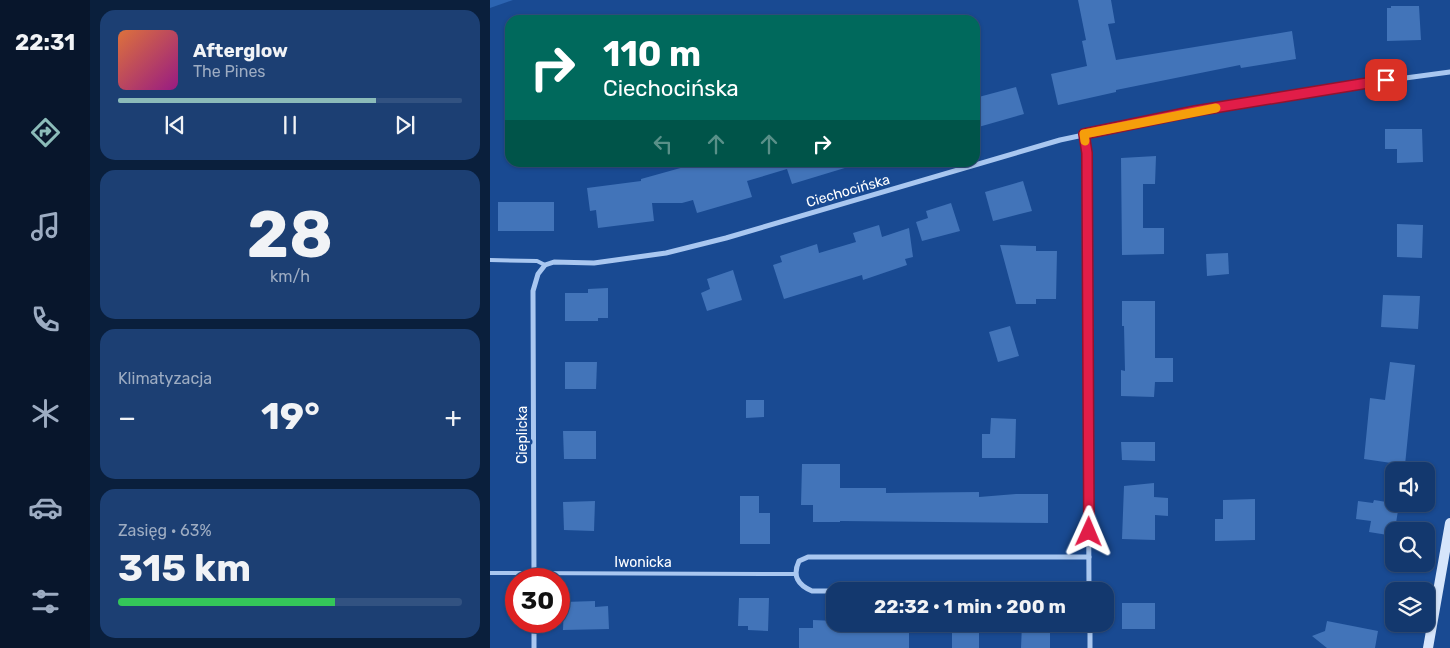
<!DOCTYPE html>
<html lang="pl">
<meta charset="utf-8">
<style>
body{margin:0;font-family:Rubik,sans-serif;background:#1c3f73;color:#f1f3f6;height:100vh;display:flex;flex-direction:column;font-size:19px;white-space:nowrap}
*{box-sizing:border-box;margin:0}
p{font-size:16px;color:#9dacc2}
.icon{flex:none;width:28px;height:28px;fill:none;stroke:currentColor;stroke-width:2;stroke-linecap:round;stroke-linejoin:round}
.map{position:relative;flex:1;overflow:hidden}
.drawer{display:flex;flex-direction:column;gap:10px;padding:10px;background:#0a1f3c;width:400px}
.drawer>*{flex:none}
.banner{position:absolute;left:15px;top:15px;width:475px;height:152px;border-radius:15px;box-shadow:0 1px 4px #0004,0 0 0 1px #325281;background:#00695c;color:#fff;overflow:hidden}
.controls{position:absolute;left:895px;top:462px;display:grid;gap:10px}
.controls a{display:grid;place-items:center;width:50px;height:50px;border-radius:10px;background:#13386e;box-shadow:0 1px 4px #0004,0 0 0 1px #325281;font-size:25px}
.speed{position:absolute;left:15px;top:568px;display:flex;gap:10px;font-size:25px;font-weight:700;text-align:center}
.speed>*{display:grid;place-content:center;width:65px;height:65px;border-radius:50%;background:#13386e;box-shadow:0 1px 4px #0004,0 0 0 1px #325281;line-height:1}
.speed .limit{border:8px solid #d22;background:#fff;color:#111}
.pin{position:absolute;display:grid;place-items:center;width:42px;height:42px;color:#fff;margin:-21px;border-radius:10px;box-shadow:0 2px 8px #0006}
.me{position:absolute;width:55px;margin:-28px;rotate:1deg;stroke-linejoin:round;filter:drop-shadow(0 0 4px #0008)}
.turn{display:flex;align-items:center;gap:18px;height:105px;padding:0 15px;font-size:22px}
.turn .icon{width:65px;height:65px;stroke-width:2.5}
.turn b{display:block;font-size:35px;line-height:42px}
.lanes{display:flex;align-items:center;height:48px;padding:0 15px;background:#0003;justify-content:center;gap:25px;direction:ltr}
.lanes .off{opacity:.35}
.big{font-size:38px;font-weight:700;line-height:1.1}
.drawer .tile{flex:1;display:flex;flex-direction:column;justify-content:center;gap:8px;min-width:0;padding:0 18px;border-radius:15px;background:#1c3f73}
.drawer .dial{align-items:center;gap:0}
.dial b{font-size:65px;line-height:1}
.song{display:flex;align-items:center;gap:15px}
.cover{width:60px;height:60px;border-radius:8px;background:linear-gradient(135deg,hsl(20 70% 55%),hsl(310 70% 35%))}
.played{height:5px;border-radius:2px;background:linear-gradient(90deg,#8bbbb9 75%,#325281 75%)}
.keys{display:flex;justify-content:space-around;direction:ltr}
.heat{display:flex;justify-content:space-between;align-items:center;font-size:28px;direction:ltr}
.charge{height:8px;border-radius:4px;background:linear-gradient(90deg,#34c759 63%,#325281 0)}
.trip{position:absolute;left:336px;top:582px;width:288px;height:50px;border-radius:15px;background:#13386e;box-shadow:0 1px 4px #0004,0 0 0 1px #325281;font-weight:700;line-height:50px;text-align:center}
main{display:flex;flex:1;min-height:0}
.tabs{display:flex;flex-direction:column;width:90px;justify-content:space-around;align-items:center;background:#08162c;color:#9dacc2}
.tabs .icon{width:35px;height:35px}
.tabs .selected{color:#8bbbb9}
.tabs b{font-size:22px;color:#f1f3f6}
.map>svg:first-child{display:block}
.green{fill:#2c64b1}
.building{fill:#4274b9}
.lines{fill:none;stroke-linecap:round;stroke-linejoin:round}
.lane{stroke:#a9c7f0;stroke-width:4}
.street{stroke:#a9c7f0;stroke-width:5}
.secondary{stroke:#d6e5fb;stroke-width:10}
.route-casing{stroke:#92132f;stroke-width:12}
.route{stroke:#e11d48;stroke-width:9}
.slow{stroke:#f59e0b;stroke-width:9}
.labels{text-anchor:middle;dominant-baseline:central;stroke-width:5;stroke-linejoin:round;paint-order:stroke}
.street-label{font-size:14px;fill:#fff;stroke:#194a92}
</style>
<main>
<nav class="tabs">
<b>22:31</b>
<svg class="icon selected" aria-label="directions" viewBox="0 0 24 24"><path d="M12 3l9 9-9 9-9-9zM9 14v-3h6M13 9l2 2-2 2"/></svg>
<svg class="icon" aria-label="music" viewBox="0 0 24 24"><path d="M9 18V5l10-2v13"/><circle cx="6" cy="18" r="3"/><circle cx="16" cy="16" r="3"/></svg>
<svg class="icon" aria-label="phone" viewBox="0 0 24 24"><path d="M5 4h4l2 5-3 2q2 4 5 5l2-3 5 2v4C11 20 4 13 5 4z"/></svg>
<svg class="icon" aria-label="climate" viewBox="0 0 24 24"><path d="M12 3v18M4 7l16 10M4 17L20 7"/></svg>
<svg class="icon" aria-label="car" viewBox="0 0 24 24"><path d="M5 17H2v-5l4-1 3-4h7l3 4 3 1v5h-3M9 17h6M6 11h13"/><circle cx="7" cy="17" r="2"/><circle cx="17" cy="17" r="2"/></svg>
<svg class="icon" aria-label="filters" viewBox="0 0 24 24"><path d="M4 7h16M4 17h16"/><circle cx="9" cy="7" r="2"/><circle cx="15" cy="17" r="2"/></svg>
</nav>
<section class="drawer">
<div class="tile">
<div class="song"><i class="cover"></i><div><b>Afterglow</b><p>The Pines</p></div></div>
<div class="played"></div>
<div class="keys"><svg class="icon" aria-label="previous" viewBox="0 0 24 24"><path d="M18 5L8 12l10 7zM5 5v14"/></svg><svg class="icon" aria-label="pause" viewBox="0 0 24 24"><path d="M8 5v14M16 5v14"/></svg><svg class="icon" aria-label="next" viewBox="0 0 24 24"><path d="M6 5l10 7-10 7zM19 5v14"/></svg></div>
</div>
<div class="tile dial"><b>28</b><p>km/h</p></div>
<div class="tile"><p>Klimatyzacja</p>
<div class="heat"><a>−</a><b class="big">19°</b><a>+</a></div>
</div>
<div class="tile"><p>Zasięg · 63%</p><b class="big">315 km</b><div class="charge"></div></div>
</section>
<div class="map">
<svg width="960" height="648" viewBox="0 0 960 648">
<rect width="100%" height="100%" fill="#194a92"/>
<path class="green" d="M 0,0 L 23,0 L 0,8 Z"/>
<g class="building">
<path d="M 588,0 L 621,0 L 625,23 L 618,24 L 626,60 L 802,31 L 806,59 L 751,68 L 750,65 L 626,90 L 626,92 L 568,105 L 561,74 L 597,66 L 592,41 L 596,40 Z"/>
<path d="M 901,6 L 929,6 L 931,40 L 897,41 L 897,8 L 901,8 Z"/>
<path d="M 526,87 L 534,114 L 485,128 L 485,98 Z"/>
<path d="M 895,129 L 932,129 L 933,162 L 907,163 L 907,149 L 895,149 Z"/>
<path d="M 666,156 L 665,184 L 653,184 L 653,228 L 674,228 L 674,254 L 632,255 L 631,158 Z"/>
<path d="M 212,162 L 357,162 L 358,167 L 302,184 L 297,169 L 257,181 L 262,197 L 207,213 L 203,200 L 192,203 L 162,203 L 164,221 L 108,228 L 106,210 L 100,211 L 97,188 L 151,181 L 151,179 Z"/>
<path d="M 533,181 L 542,211 L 503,221 L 495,192 Z"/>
<rect x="8" y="202" width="56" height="29"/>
<path d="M 461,203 L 470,231 L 432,241 L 426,222 L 438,218 L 436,211 Z"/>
<path d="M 907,224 L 933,225 L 932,258 L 907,257 Z"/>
<path d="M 389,225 L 392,237 L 419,228 L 423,257 L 415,259 L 417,265 L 373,280 L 372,275 L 294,299 L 283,265 L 292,262 L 290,256 L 327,244 L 329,253 L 366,242 L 363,233 Z"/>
<path d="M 510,245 L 546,246 L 546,251 L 567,251 L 566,299 L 546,299 L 546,304 L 526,304 Z"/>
<path d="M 738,253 L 739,274 L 717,276 L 716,254 Z"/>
<path d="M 243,270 L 252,300 L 217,311 L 211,293 L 220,289 L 217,279 Z"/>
<path d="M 118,288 L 118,318 L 108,318 L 108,321 L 75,321 L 75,293 L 98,293 L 98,289 Z"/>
<path d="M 893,295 L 930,296 L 928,329 L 891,327 Z"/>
<path d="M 632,301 L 665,301 L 665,358 L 683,358 L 683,382 L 665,382 L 664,397 L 631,396 L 631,370 L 635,371 L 634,326 L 632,326 Z"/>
<path d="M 520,326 L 529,356 L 508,362 L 499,332 Z"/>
<path d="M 75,362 L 107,362 L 106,389 L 75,389 Z"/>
<path d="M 900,362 L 925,365 L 915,465 L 874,459 L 880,398 L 895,400 Z"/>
<path d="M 256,400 L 274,400 L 274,417 L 256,418 Z"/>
<path d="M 501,418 L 526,419 L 525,458 L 492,458 L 492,434 L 500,434 Z"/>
<path d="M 73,431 L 106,431 L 106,459 L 74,459 Z"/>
<path d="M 631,442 L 665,442 L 665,461 L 632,460 Z"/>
<path d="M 312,464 L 350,464 L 350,488 L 396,488 L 396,493 L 489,492 L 489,497 L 526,494 L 558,494 L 558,523 L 350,521 L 350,522 L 323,522 L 323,505 L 311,505 Z"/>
<path d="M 664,483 L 664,497 L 678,498 L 678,516 L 665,515 L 665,540 L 632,539 L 634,486 Z"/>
<path d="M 250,496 L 269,496 L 269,513 L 280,513 L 280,544 L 250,544 Z"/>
<path d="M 765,499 L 765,540 L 725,541 L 725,519 L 733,519 L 733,500 Z"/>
<path d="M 884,500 L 909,504 L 904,536 L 879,532 L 881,521 L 866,519 L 868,501 L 883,503 Z"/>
<path d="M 105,501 L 104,531 L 74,530 L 73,502 Z"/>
<path d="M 249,598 L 279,598 L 278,631 L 258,630 L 258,626 L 248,626 Z"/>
<path d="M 105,601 L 105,607 L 118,606 L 119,629 L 73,630 L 74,602 Z"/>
<rect x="632" y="603" width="33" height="26"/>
<path d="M 323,620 L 345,621 L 345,624 L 350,624 L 350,631 L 391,630 L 391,624 L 419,624 L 419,648 L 309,648 L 309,628 L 323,628 Z"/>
<path d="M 837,621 L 888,631 L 885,648 L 837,648 L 822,636 L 835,631 Z"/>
<rect x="462" y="624" width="27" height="24"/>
<path d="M 532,624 L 560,624 L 560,648 L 531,648 Z"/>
</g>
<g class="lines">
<g class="lane">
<path d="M 0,260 L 47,261 L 55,265"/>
<path d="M 0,573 L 306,574"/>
</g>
<g class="street">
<path d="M 594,134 L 597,165 L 599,591"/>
<path d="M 44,579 L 43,291 L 48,274 L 55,265 L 64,262 L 104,263 L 176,253 L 236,238 L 570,140 C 699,112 829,89 960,72"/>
<path d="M 538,591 L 322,591 C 308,585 302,576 309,561 L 318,557 L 599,557"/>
<path d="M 44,621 L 44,648"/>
<path d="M 600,624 L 600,648"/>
</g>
<path class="secondary" d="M 938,648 L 960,523"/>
</g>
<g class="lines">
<defs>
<path id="route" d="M 599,532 L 597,153 L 594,134 L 705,111 L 896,80"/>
</defs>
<use href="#route" class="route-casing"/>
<use href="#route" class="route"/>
<path class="slow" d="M 595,141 L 594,134 L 726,108"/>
</g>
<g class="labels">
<g class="street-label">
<text transform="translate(358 191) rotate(-16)">Ciechocińska</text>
<text transform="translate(32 435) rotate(-90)">Cieplicka</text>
<text x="153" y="562">Iwonicka</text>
</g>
</g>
</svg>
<div class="controls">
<a><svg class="icon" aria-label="sound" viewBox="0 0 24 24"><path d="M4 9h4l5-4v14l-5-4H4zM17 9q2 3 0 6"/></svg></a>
<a><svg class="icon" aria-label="search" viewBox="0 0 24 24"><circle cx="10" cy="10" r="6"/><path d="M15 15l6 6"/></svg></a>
<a><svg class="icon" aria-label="layers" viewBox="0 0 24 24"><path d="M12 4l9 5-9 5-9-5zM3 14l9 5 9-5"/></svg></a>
</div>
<div class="speed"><div class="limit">30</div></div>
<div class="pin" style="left:896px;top:80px;background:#d93025"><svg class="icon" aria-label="arrive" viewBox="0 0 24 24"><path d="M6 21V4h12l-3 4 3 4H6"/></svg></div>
<svg class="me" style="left:599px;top:532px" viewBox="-20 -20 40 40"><path d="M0-17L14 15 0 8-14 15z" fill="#e11d48" stroke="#fff" stroke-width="4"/></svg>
<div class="trip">22:32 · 1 min · 200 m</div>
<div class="banner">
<div class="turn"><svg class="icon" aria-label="right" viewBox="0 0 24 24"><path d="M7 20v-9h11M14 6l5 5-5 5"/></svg><div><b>110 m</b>Ciechocińska</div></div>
<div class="lanes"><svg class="icon off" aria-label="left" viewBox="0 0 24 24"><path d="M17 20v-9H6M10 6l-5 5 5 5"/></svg><svg class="icon off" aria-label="ahead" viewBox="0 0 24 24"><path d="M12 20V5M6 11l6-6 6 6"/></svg><svg class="icon off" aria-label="ahead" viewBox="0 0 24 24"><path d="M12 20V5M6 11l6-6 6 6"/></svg><svg class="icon" aria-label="right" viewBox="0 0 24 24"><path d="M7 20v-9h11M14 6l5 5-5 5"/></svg></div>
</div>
</div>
</main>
